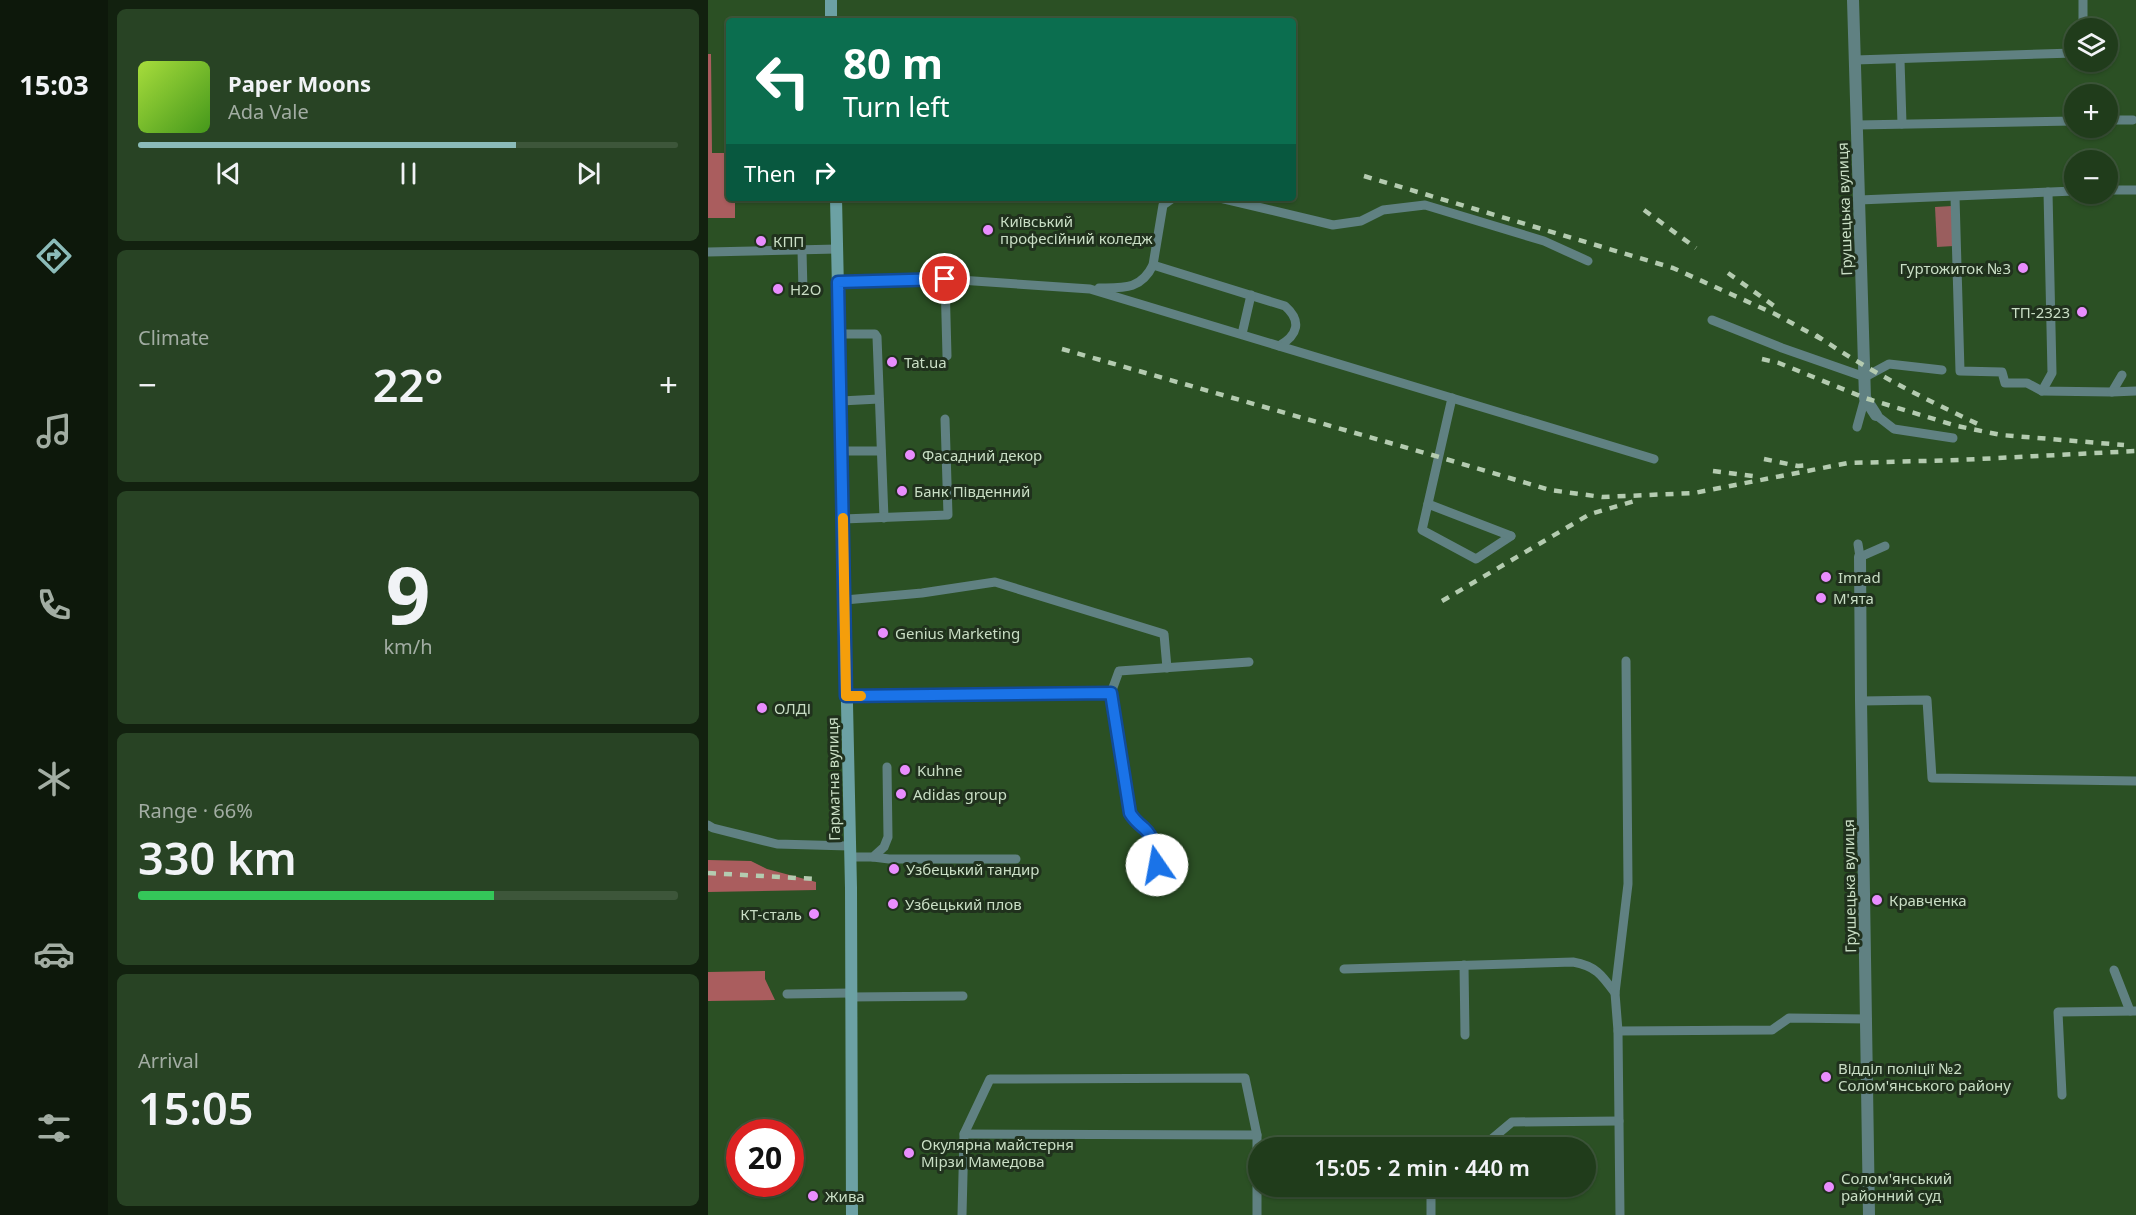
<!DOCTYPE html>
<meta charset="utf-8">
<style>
body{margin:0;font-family:"Noto Sans",sans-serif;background:#284324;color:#f1f3f6;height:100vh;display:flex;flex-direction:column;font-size:22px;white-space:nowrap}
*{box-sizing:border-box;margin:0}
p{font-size:20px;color:#a2ada3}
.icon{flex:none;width:33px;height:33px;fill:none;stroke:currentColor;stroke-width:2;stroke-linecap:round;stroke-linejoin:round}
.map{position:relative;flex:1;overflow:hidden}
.drawer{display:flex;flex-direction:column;gap:9px;padding:9px;background:#12210f;width:600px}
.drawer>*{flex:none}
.hud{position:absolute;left:18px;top:18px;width:570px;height:183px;border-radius:6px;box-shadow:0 2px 4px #0004,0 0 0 2px #3d563a;background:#0b6e4f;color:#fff;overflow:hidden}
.fabs{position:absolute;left:1356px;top:18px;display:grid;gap:12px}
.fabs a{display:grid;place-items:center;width:54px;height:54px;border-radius:50%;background:#203c1b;box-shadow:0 2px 4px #0004,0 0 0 2px #3d563a;font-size:30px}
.speed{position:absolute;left:18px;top:1119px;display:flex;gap:12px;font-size:30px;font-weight:700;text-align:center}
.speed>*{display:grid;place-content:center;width:78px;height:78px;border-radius:50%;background:#203c1b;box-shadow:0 2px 4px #0004,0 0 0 2px #3d563a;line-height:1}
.speed .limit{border:9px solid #d22;background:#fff;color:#111}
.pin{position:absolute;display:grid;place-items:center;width:51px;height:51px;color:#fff;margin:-26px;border:3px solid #fff;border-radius:50%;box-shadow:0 2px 6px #0007}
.me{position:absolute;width:66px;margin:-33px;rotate:348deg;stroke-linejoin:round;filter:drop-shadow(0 0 4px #0008)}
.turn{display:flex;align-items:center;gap:21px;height:126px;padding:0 18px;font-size:27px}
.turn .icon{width:78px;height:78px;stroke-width:2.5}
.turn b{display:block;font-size:42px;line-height:51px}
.then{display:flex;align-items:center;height:57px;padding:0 18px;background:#0003;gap:12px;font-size:22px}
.big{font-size:45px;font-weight:600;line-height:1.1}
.drawer .widget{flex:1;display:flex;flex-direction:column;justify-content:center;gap:9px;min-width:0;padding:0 21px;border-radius:9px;background:#284324}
.drawer .dial{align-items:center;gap:0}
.dial b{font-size:78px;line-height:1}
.song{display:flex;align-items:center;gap:18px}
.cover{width:72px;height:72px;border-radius:9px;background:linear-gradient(135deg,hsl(80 70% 55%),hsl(100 70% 35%))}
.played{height:6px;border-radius:3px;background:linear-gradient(90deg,#8bbbb9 70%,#3d563a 70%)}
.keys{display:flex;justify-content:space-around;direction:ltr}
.heat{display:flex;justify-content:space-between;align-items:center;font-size:33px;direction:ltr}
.charge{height:9px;border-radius:4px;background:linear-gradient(90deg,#34c759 66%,#3d563a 0)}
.trip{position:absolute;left:540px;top:1137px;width:348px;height:60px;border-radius:30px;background:#203c1b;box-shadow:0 2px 4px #0004,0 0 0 2px #3d563a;font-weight:600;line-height:60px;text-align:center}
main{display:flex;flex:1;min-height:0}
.tabs{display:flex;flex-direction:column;width:108px;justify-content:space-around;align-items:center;background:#0d180b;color:#a2ada3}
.tabs .icon{width:42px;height:42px}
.tabs .selected{color:#8bbbb9}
.tabs b{font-size:27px;color:#f1f3f6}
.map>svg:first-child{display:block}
.green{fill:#9a5e5e}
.forest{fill:#aa5d5e}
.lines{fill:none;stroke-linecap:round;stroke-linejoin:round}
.lane{stroke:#608182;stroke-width:9}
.street{stroke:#608182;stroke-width:12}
.secondary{stroke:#6ca1a4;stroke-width:12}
.rail{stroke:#b4cbb0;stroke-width:4.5;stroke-dasharray:8 8;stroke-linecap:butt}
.route-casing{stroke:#114b97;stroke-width:15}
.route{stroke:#1a73e8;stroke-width:10}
.slow{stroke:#f59e0b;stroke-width:10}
.poi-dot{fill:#e98dfe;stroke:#20311d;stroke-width:2}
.labels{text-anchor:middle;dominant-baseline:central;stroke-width:6;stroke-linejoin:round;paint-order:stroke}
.street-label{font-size:15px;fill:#c9dec5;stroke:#20311d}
.poi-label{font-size:15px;fill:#c9dec5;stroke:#20311d;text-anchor:start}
</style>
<main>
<nav class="tabs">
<b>15:03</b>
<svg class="icon selected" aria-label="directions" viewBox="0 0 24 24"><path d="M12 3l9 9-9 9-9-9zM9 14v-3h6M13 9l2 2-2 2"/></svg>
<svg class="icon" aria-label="music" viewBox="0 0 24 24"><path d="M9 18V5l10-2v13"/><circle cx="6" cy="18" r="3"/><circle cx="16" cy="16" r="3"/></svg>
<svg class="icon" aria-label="phone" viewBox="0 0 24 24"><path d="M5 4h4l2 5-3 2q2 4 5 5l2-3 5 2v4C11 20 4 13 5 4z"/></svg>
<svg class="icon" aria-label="climate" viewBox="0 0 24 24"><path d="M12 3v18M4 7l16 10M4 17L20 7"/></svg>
<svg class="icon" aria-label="car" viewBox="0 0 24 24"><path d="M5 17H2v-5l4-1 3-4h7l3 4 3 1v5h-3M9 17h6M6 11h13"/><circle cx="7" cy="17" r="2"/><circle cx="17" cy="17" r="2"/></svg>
<svg class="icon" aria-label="filters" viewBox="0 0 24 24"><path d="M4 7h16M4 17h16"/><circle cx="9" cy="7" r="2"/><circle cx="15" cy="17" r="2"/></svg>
</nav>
<section class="drawer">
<div class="widget">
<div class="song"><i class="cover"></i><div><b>Paper Moons</b><p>Ada Vale</p></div></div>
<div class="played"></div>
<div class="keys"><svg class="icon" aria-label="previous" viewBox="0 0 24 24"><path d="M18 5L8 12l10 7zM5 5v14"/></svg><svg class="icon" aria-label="pause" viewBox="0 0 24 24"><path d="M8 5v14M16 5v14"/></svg><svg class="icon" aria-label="next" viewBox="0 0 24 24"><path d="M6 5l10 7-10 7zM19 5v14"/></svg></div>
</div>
<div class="widget"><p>Climate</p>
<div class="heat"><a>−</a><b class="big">22°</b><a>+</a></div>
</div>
<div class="widget dial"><b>9</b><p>km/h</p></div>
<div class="widget"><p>Range · 66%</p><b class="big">330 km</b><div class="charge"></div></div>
<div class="widget"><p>Arrival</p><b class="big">15:05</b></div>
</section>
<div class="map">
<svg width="1428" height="1215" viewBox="0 0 1428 1215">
<rect width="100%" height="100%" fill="#2b5024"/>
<path class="green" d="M 1244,206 L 1246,246 L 1229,247 L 1227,207 Z"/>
<g class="forest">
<path d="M 0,54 L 3,54 L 4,153 L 21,153 L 21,198 L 27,198 L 27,218 L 0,218 Z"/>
<path d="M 0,860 L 43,861 L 59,869 L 108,882 L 108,890 L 0,892 Z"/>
<path d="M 57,971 L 57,979 L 67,1000 L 0,1001 L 0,972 Z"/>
</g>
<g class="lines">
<g class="lane">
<path d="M 1375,0 L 1375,28"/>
<path d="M 1147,60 L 1366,53"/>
<path d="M 1192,60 L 1194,124"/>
<path d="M 1400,120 L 1425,120"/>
<path d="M 1149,125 L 1366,121"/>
<path d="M 1400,190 L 1428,190"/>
<path d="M 1247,197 L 1252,371 L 1294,372 L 1297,383 L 1319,383 L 1334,391 L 1404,392 L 1414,375"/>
<path d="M 512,198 L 625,225 L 653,221 L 675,210 L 717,205 L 836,241 L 880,261"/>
<path d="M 1151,200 L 1366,191"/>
<path d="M 94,250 L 95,292"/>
<path d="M 0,252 L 129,249"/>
<path d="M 445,265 L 577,306 C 594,321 590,335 571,346"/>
<path d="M 237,279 L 382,289 L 946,459"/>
<path d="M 130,282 L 237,279 L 239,356"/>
<path d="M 391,288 C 415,288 433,290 445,265 L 455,205 L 465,198"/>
<path d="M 1004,320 L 1074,348 L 1157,377 L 1181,364 L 1234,370"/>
<path d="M 131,334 L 167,334 L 169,337 L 176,518"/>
<path d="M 534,334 L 543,295"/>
<path d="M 1334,391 L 1344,373 L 1340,192"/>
<path d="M 1404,392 L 1428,391"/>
<path d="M 744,398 L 714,530 L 768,559 L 803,536"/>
<path d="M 133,401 L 171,399"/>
<path d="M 1168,415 L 1186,429 L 1245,438"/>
<path d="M 1149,427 L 1157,398"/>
<path d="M 134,451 L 173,451"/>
<path d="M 720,504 L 803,536"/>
<path d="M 135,519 L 240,515 L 237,419"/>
<path d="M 1150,544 L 1152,557 L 1177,546"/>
<path d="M 137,600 L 214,593 L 287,582 L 456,634 L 459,668"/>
<path d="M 138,696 L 403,693"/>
<path d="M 1153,701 L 1219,700 L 1224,778 L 1428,781"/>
<path d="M 0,825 L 5,828 L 69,844 L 141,846"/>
<path d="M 142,857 L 165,857 L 176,847 L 180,837 L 179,767"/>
<path d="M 165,857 L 181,859 L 308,859"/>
<path d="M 449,865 C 448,852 447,838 436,828 C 430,823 426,820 422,813 L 403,693 L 411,671 L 541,662"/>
<path d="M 756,965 L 757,1035"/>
<path d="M 636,969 L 865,962 C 888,966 894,975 907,993"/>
<path d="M 1406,970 L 1422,1011"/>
<path d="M 79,994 L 142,993"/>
<path d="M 142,997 L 255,996"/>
<path d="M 910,1031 L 1064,1030 L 1081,1018 L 1159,1019"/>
<path d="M 1354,1095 L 1350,1012 L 1428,1011"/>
<path d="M 256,1134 L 549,1135"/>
<path d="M 773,1148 L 804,1122 L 911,1121"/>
<path d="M 254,1215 L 256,1134 L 282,1079 L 537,1078 L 549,1135 L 549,1215"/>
<path d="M 723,1215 L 723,1190 L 727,1186"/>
<path d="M 912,1215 L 910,1031 L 907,993 L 920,884 L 918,661"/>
</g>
<g class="street">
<path d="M 1145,0 L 1157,398 L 1168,415"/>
<path d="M 1152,557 L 1153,701 L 1161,1215"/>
</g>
<g class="secondary">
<path d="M 123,0 L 123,21"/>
<path d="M 128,198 L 143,888 L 144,1215"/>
</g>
<g class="rail">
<path d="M 656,176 L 965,268 L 1067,314 L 1115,340"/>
<path d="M 936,210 L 988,248"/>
<path d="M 1020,273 L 1069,308"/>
<path d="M 1108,335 C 1160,371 1217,399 1274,426"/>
<path d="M 354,349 L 731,457 L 842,490 L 894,497 L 986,493 L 1140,463 L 1251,460 L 1428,451"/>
<path d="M 1054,359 L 1071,363 L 1157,398 L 1249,426 L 1293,435 L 1416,445"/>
<path d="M 1056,459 L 1090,466 L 1103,465"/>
<path d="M 1005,471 L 1052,477"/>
<path d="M 734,601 L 882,514 L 927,501"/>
<path d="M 0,873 L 108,879"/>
</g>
</g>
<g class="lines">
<defs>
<path id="route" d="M 237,279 L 130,282 L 138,696 L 403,693 L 422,813 C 426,820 430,823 436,828 C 447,838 448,852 449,865"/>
</defs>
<use href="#route" class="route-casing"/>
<use href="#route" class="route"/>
<path class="slow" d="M 135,518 L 138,696 L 153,696"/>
</g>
<g class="poi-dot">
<circle cx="280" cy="230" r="6"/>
<circle cx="53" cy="241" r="6"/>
<circle cx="1315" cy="268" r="6"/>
<circle cx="70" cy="289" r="6"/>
<circle cx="1374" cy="312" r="6"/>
<circle cx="184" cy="362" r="6"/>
<circle cx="202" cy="455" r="6"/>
<circle cx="194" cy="491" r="6"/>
<circle cx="1118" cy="577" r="6"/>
<circle cx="1113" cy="598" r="6"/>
<circle cx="175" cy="633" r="6"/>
<circle cx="54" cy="708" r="6"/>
<circle cx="197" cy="770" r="6"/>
<circle cx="193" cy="794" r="6"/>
<circle cx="186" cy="869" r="6"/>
<circle cx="1169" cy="900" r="6"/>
<circle cx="185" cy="904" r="6"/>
<circle cx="106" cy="914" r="6"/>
<circle cx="1118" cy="1077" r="6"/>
<circle cx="201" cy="1153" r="6"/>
<circle cx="1121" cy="1187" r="6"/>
<circle cx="105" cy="1196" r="6"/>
</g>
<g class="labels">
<g class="street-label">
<text transform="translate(1136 209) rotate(-92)">Грушецька вулиця</text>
<text transform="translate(125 779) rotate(-91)">Гарматна вулиця</text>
<text transform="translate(1141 886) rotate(-91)">Грушецька вулиця</text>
</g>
<g class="poi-label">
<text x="292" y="221">Київський<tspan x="292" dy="17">професійний коледж</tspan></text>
<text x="65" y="241">КПП</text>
<text x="1303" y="268" text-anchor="end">Гуртожиток №3</text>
<text x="82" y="289">H2O</text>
<text x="1362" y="312" text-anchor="end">ТП-2323</text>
<text x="196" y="362">Tat.ua</text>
<text x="214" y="455">Фасадний декор</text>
<text x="206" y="491">Банк Південний</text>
<text x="1130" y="577">Imrad</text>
<text x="1125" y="598">М'ята</text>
<text x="187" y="633">Genius Marketing</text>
<text x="66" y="708">ОЛДІ</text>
<text x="209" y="770">Kuhne</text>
<text x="205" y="794">Adidas group</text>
<text x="198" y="869">Узбецький тандир</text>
<text x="1181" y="900">Кравченка</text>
<text x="197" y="904">Узбецький плов</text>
<text x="94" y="914" text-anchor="end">КТ-сталь</text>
<text x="1130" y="1068">Відділ поліції №2<tspan x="1130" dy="17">Солом'янського району</tspan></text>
<text x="213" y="1144">Окулярна майстерня<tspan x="213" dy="17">Мірзи Мамедова</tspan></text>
<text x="1133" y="1178">Солом'янський<tspan x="1133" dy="17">районний суд</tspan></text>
<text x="117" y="1196">Жива</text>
</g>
</g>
</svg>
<div class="fabs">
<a><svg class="icon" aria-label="layers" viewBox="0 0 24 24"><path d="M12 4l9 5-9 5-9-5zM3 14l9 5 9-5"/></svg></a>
<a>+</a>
<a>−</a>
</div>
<div class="speed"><div class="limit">20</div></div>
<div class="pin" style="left:237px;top:279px;background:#d93025"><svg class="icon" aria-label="arrive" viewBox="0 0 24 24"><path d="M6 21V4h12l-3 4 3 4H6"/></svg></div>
<svg class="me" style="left:449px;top:865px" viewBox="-20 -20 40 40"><circle r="19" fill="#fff"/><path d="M0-13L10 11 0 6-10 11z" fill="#1a73e8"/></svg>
<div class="trip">15:05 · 2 min · 440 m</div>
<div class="hud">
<div class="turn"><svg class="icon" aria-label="left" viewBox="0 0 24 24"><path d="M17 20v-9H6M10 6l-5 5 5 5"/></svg><div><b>80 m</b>Turn left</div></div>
<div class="then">Then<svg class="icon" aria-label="right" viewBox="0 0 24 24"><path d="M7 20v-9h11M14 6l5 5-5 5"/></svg></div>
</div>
</div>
</main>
